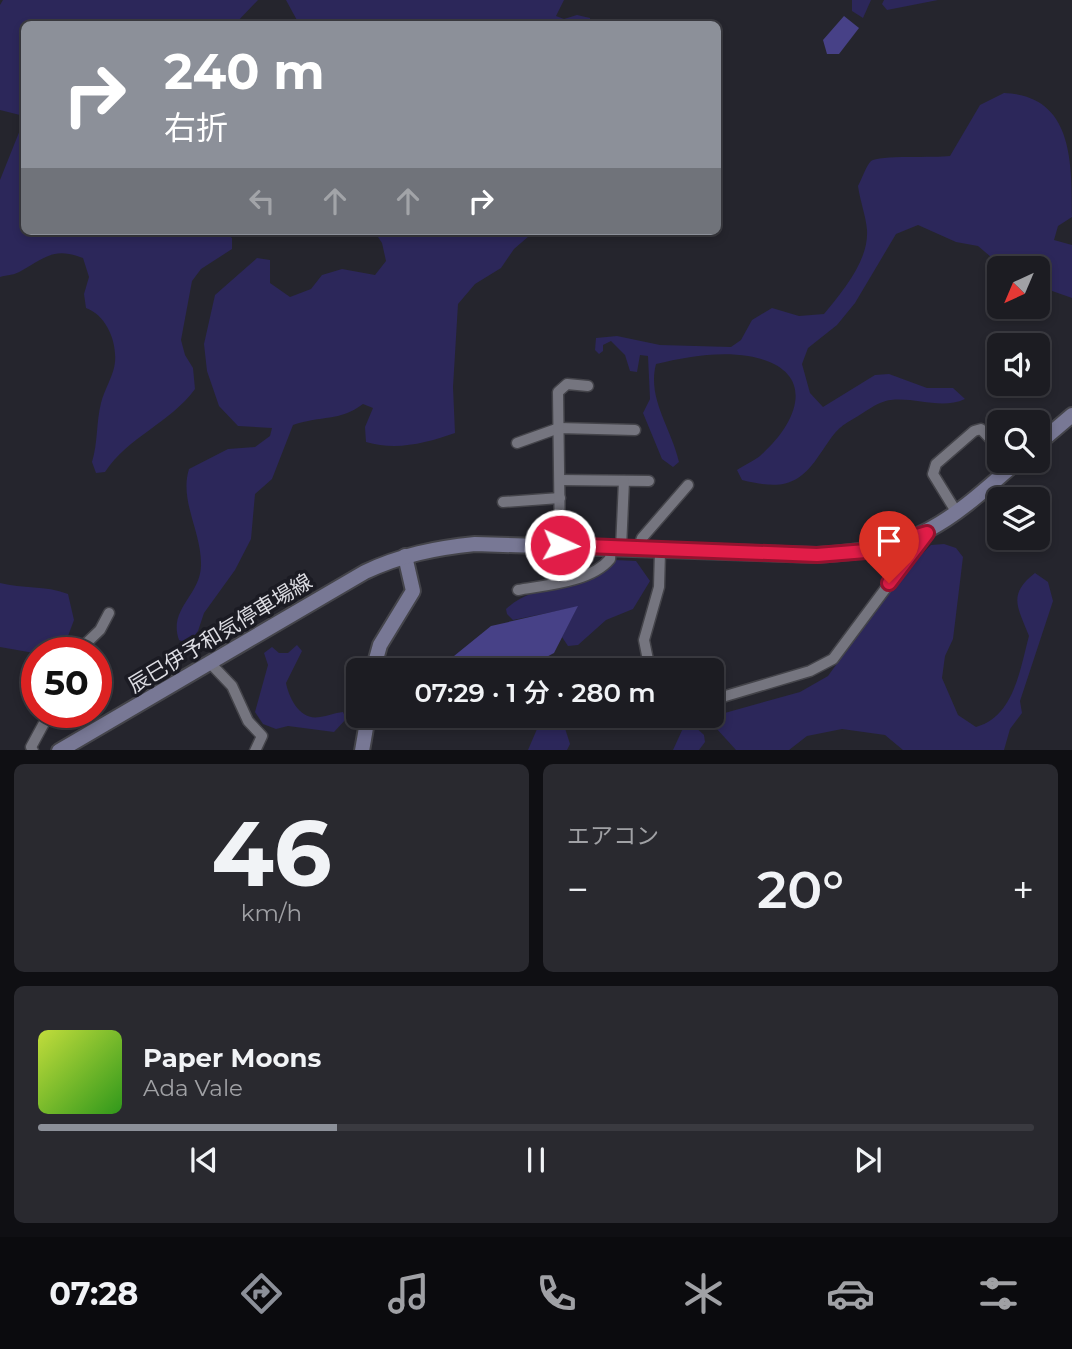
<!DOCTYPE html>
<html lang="ja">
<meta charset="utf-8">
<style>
body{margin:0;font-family:Montserrat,"Noto Sans JP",sans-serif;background:#29292f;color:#f1f3f6;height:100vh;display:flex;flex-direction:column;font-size:26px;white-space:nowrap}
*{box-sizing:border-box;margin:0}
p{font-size:23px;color:#a0a1a5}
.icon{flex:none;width:38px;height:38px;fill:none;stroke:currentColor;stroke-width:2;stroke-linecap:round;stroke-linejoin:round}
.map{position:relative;height:750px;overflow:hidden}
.sheet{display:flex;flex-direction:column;gap:14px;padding:14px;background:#0f0f13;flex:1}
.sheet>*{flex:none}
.banner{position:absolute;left:21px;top:21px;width:700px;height:214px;border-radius:10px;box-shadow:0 4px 10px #0003,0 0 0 2px #3a3a40;background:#8c9099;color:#fff;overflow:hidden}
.needle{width:46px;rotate:224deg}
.buttons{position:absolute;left:987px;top:256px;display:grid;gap:14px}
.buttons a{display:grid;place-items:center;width:63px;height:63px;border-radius:10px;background:#1c1c22;box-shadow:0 4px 10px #0003,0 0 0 2px #3a3a40;font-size:35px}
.speed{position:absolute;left:21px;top:637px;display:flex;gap:14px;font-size:35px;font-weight:700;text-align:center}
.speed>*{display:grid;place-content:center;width:91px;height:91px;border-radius:50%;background:#1c1c22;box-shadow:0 4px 10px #0003,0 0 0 2px #3a3a40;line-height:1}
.speed .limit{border:10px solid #d22;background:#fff;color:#111}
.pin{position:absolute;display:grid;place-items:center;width:60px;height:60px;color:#fff;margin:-72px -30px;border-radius:50% 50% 50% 0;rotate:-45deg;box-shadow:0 0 7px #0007}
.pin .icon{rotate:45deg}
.me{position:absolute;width:77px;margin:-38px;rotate:93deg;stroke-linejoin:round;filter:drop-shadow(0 0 5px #0008)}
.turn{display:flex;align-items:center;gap:24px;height:147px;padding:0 28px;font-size:32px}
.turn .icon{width:91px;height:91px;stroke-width:2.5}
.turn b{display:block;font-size:49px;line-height:60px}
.lanes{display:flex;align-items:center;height:66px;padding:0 28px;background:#0003;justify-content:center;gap:35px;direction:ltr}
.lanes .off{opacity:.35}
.big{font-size:52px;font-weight:600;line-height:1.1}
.sheet .tile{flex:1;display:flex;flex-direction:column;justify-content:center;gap:10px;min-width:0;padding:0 24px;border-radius:10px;background:#29292f}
.sheet .dial{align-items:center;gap:0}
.dial b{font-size:91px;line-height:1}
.song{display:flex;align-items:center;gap:21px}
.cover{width:84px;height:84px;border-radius:10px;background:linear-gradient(135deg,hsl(70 70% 55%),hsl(110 70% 35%))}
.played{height:7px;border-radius:4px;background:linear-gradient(90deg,#8c9099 30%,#3a3a40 30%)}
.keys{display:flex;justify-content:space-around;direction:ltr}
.heat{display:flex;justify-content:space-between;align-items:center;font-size:38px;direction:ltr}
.sheet .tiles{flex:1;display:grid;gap:14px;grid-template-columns:1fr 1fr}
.tile:last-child{grid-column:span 2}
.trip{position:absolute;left:346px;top:658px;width:378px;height:70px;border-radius:10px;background:#1c1c22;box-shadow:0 4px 10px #0003,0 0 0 2px #3a3a40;font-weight:600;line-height:70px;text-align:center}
.dock{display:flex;height:112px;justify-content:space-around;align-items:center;background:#0b0b0e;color:#a0a1a5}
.dock .icon{width:49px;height:49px}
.dock .current{color:#8c9099}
.dock b{font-size:32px;color:#f1f3f6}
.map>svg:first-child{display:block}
.green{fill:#2c275a}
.water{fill:#474187}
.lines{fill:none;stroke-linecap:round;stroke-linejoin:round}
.minor-casing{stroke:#44444a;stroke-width:13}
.secondary-casing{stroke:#44444a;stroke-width:18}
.minor{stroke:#75757f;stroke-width:10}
.secondary{stroke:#787895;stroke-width:14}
.route-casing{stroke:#92132f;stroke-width:18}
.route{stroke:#e11d48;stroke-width:12}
.labels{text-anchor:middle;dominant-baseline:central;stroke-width:7;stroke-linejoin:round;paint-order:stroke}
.street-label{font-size:21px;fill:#dcdce2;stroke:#1b1b23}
</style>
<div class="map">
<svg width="1072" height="751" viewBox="0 0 1072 751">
<rect width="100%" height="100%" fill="#25252d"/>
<g class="green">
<path d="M 3,0 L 258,0 L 235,24 L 24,24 L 24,116 L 0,110 L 0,5 Z"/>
<path d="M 286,0 L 564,0 L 556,16 L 564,19 L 577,15 L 590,18 L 591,24 L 299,24 Z"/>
<path d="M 852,0 L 871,0 L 863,18 L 852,11 Z"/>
<path d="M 884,0 L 938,0 L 887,10 L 882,4 Z"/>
<path d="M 1004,93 C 1072,96 1072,158 1072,217 L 1058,226 L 1054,240 L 1072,245 L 1072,298 L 1038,286 L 1038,268 L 1004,268 L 978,246 L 956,242 L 918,225 L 896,234 L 855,303 L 837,325 L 808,348 L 802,364 L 810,393 L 823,407 L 875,375 L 889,374 L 927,388 L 953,388 L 965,399 C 941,410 916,397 891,400 C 877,401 860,416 848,422 C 834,430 829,442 820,454 C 798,488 779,489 742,480 L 737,470 C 744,465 754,461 760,456 C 802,419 817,368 748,356 C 718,351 685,357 656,364 C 647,399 671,427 679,462 L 673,467 L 662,459 L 643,413 L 650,399 L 648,356 L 640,355 L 637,372 L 630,371 L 625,355 L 611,341 L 603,345 L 603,351 L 599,354 L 595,350 L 596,338 L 617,336 L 660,345 L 731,347 L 741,340 L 752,320 L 772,308 L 799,316 L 824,314 C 842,292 869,261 867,230 C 866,216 860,201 858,186 C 862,179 866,166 871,161 C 878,155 936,158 950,156 L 980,105 Z"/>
<path d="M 24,120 L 24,231 L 224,231 L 232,238 L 232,249 L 201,269 L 192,281 L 181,340 L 185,355 L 193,368 L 195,389 C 170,423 128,437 105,472 L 96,473 L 92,462 C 98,443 96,423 101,403 C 104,390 114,375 115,362 C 117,341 106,315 86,308 L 84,294 L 89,277 L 83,258 C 54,247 46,257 21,271 C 15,275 7,275 0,277 L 0,180 Z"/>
<path d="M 374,231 L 548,231 L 529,236 L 514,249 L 501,268 L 475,284 L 458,304 L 453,387 L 455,433 C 426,443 397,451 366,442 L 365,427 L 373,408 L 363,404 C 339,422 322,415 293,425 L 272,479 L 255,494 L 251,539 L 235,570 L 204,613 L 198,631 L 188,644 L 179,640 C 168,609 200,596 201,566 C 202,532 179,501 189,469 L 228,449 L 255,447 L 270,436 L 272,428 L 238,426 L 219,406 L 207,371 L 204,344 L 215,295 L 257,258 L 270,260 L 270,283 L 290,297 L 311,289 L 322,275 L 342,269 L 375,275 L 386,261 L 382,243 Z"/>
<path d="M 944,544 L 956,548 L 963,557 L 953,639 L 945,656 L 942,678 L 958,715 L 976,727 C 1014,717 1020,669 1029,636 C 1018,607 1007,595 1035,573 L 1048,582 L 1053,601 L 1020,701 L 1022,713 L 1010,729 L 1004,750 L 903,750 L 885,735 L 842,729 L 807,736 L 789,750 L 736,750 L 716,728 L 714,716 L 800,692 L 828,676 L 884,598 L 922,554 L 931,545 Z"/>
<path d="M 615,560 L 636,561 L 650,581 L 633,609 L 606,620 L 578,645 L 568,646 L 562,637 L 577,607 L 513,620 L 507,614 L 506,609 C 535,581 584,589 615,560 Z"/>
<path d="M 0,583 C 23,589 45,585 68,594 L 74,620 L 68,636 L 50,649 L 34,653 L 0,647 Z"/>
<path d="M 297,645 L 302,651 L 286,683 C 289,698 300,721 320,717 C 328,716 334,713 343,712 L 346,719 L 334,732 L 288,726 L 276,729 L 263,724 L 255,712 L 268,665 L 264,653 L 272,647 L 279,653 L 288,653 Z"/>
<path d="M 549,716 L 564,725 L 570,744 L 567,750 L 528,750 L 537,729 Z"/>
<path d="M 692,724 L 704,735 L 705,742 L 699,750 L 673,750 L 684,726 Z"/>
</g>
<g class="water">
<path d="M 844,16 L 859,28 L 839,54 L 827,54 L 823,40 Z"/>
<path d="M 578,606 L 554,653 L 522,670 L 437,670 L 433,665 L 435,656 L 443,659 L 454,656 L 491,626 Z"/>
</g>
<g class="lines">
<defs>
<g id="minor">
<path d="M 517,443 L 559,428 L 635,430"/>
<path d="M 560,480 L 649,481"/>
<path d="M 503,502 L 560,498"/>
<path d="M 957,513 L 933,474 L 936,464 L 974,431 L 981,429 L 999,448"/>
<path d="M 560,545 L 558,392 L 567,384 L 588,386"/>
<path d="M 621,548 L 624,481"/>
<path d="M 638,549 L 642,538 L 688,485"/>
<path d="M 518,590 C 546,585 591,582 610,559 L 611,548"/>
<path d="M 76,653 L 100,630 L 109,613"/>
<path d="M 37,662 L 29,667 L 37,681"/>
<path d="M 211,664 L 232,686 L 248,721 L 262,736 L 255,751"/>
<path d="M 650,670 L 644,640 L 659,587 L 660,551"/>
<path d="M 712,700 L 810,671 L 833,659 L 927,533"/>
<path d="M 33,751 L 31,747 L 50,712"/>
</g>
<g id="secondary">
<path d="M 1038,444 L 1072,415"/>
<path d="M 373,670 L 380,645 L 413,591 L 405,556"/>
<path d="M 59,751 L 365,572 C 401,555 436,548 475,544 L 817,555 C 920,549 945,525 1019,460"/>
<path d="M 362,751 L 368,716"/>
</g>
</defs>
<use href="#minor" class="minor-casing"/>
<use href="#secondary" class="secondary-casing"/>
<use href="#minor" class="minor"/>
<use href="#secondary" class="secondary"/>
</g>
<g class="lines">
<defs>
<path id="route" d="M 560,545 L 817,555 L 866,551 L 927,533 L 889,583"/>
</defs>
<use href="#route" class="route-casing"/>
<use href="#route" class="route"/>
</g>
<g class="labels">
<g class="street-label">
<text transform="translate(220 633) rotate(-31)">辰巳伊予和気停車場線</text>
</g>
</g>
</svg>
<div class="buttons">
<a><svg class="needle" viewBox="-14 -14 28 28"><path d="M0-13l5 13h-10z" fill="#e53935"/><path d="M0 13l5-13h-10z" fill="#a0a1a5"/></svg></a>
<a><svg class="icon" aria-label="sound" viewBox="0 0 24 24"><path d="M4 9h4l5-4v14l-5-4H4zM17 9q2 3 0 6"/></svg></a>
<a><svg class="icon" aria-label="search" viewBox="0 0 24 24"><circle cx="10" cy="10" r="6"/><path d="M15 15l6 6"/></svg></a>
<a><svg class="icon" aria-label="layers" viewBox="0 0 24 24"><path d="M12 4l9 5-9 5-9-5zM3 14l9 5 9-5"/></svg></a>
</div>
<div class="speed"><div class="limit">50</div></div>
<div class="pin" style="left:889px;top:583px;background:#d93025"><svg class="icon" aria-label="arrive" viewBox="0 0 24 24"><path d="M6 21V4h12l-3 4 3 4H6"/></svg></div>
<svg class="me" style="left:560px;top:545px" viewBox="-20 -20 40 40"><circle r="17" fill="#e11d48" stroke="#fff" stroke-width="3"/><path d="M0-11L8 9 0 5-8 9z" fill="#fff"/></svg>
<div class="trip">07:29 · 1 分 · 280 m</div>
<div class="banner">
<div class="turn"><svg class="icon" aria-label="right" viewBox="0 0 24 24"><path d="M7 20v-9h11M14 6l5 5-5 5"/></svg><div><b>240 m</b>右折</div></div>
<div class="lanes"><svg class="icon off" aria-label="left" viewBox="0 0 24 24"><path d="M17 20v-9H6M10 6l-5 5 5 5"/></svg><svg class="icon off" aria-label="ahead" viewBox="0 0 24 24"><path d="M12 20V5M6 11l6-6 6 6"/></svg><svg class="icon off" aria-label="ahead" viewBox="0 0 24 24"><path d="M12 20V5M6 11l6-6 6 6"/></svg><svg class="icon" aria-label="right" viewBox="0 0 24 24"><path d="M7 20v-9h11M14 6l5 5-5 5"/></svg></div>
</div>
</div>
<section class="sheet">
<div class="tiles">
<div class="tile dial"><b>46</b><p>km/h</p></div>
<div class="tile"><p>エアコン</p>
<div class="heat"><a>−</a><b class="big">20°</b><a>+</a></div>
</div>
<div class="tile">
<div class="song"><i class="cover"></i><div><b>Paper Moons</b><p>Ada Vale</p></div></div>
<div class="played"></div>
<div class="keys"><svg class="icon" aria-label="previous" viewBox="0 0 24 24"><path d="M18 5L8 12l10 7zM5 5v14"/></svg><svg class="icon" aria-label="pause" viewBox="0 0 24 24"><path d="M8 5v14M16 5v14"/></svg><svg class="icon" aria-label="next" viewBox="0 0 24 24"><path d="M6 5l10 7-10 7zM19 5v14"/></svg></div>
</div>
</div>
</section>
<nav class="dock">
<b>07:28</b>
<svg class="icon current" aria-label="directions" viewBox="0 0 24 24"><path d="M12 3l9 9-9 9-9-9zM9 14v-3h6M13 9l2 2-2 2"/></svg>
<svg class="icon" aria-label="music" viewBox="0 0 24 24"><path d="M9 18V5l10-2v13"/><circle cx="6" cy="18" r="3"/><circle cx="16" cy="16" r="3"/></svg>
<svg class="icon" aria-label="phone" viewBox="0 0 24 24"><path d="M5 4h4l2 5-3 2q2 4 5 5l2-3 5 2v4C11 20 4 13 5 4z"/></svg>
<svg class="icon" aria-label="climate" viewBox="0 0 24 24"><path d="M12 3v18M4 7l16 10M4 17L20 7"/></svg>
<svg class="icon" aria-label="car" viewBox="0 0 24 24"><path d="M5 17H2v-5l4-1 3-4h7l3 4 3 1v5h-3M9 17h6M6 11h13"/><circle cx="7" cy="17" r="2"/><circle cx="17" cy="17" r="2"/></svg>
<svg class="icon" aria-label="filters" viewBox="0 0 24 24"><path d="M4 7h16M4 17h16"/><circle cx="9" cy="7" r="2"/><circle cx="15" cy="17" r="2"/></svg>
</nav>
